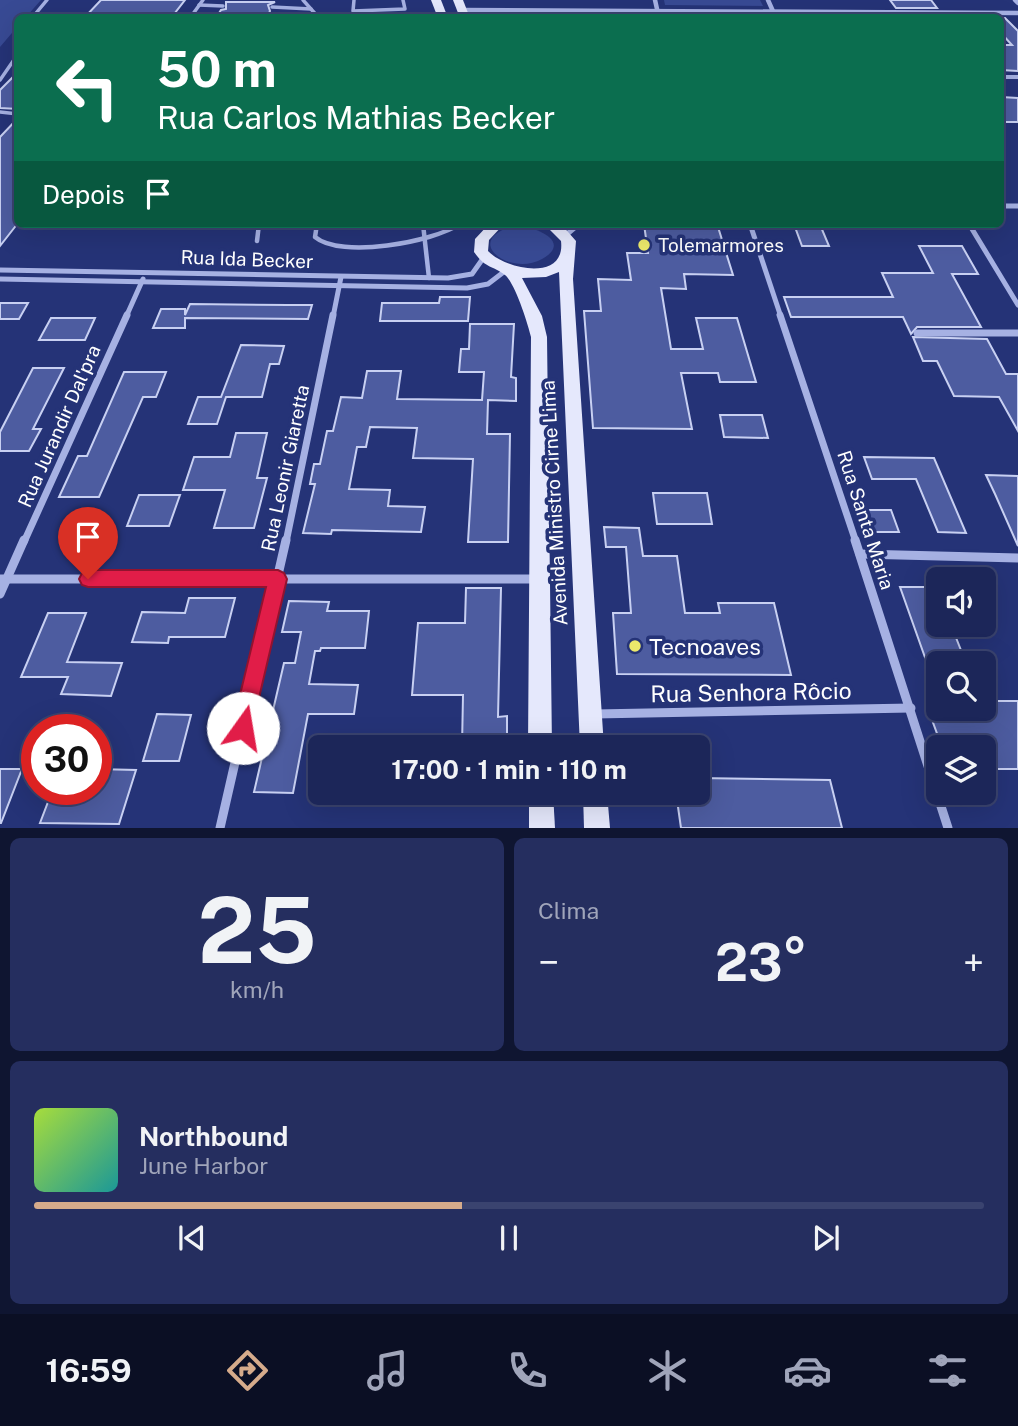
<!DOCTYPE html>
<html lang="pt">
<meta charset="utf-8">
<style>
body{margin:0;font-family:"Public Sans",sans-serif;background:#252e5f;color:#f1f3f6;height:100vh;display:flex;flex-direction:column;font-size:26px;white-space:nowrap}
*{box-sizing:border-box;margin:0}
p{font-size:23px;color:#a0a5ba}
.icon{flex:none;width:38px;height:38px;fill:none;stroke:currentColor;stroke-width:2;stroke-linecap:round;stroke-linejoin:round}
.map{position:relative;height:828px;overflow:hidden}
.drawer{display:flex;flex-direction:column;gap:10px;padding:10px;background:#0f1531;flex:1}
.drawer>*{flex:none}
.hud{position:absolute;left:14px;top:14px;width:990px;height:214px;border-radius:10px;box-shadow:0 7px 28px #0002,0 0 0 2px #3a436f;background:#0b6e4f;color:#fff;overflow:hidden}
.fabs{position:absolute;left:926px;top:567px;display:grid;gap:14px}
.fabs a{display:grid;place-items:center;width:70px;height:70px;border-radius:10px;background:#1c2659;box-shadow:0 7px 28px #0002,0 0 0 2px #3a436f;font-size:35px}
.speed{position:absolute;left:21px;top:714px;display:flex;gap:14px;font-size:35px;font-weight:700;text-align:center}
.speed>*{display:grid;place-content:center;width:91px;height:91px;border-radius:50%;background:#1c2659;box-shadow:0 7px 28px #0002,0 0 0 2px #3a436f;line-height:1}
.speed .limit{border:10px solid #d22;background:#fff;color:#111}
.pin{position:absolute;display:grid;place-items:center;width:60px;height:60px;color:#fff;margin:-72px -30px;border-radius:50% 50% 50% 0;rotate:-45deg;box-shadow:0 0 7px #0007}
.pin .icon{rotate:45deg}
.me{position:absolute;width:77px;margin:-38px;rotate:13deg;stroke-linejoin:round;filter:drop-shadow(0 0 5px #0008)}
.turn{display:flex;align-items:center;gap:24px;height:147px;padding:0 28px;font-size:32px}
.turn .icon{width:91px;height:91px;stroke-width:2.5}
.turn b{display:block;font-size:49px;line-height:60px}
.then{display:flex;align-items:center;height:66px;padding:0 28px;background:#0003;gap:14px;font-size:26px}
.big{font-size:52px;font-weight:700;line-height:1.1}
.drawer .tile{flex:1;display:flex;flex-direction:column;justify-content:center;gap:10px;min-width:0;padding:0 24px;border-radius:10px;background:#252e5f}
.drawer .dial{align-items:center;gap:0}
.dial b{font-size:91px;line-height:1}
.song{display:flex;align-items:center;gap:21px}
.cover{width:84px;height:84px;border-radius:10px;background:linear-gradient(135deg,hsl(80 70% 55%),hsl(180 70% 35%))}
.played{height:7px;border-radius:4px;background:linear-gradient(90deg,#d6ab8b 45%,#3a436f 45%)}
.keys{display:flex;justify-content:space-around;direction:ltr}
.heat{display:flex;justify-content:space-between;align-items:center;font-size:38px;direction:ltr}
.drawer .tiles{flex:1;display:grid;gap:10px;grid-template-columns:1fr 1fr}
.tile:last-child{grid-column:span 2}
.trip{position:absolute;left:308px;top:735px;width:402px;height:70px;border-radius:10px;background:#1c2659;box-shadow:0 7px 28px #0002,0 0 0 2px #3a436f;font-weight:700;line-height:70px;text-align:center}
.dock{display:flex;height:112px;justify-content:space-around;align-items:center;background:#0b0f24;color:#a0a5ba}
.dock .icon{width:49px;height:49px}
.dock .selected{color:#d6ab8b}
.dock b{font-size:32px;color:#f1f3f6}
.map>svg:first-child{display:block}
.green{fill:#384a94}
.building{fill:#4d5ca0;stroke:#c8d0f2;stroke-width:2}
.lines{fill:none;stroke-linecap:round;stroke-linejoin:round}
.service-far1{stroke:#a6b1e3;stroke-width:3.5}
.service{stroke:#a6b1e3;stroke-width:4.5}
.minor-far3{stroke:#a6b1e3;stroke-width:4.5}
.minor-far2{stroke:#a6b1e3;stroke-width:5}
.minor-far1{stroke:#a6b1e3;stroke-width:7}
.minor{stroke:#a6b1e3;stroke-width:9}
.tertiary{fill:#a6b1e3;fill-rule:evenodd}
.primary{fill:#e5e8fc;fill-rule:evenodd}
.route{fill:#e11d48;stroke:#92132f;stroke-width:2}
.poi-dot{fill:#ece96b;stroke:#253377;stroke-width:2.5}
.labels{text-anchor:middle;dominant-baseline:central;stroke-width:7;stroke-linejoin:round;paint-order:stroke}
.poi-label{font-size:19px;fill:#fff;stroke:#253377;text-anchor:start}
.street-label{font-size:19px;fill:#fff;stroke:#253377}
.near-poi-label{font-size:23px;fill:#fff;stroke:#253377;text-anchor:start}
.near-street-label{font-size:23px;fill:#fff;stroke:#253377}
</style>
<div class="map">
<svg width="1018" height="828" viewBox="0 0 1018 828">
<rect width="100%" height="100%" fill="#253377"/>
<g class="green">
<path d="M 0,0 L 41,0 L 26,17 L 18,18 L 17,27 L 0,47 Z"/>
<path d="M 664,0 L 760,0 L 763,6 L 665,5 Z"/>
<path d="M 513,226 C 533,225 574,241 542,259 C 510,277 461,241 513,226 Z"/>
</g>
<g class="building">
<path d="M 101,0 L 185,0 L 171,18 L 84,18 Z"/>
<path d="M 890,0 L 931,0 L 937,8 L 896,8 Z"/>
<path d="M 226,2 L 275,2 L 268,5 L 270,11 L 267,18 L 216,18 L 221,10 L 226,9 Z"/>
<path d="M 1001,18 L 1005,18 L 1018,31 L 1018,71 L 1001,70 L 1001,45 L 1012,45 L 1001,33 Z"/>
<path d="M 18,72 L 18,109 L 0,108 L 0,90 Z"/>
<path d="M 1001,97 L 1018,98 L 1018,122 L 1001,122 Z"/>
<path d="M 18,118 L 18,223 L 0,246 L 0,137 Z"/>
<path d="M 644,224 L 718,227 L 733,275 L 684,274 L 686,289 L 661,288 L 671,349 L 703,349 L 696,318 L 737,318 L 756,382 L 720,382 L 718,373 L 681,373 L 692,429 L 593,428 L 584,311 L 601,311 L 598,279 L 631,280 L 627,253 L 648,253 Z"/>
<path d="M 795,227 L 821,227 L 829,246 L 802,246 Z"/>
<path d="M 919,246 L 962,246 L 978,274 L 952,274 L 981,327 L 917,327 L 911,334 L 903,317 L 791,317 L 784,297 L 893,297 L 882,273 L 933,273 Z"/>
<path d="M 440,297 L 470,297 L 468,321 L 380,321 L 382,303 L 439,303 Z"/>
<path d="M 0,303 L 28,303 L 19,319 L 0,319 Z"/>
<path d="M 190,304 L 288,305 L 312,305 L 308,319 L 185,318 L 185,328 L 153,328 L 161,309 L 185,309 L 185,315 Z"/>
<path d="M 51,318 L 95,318 L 85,340 L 39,340 Z"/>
<path d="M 470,324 L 514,324 L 511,377 L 516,378 L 516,401 L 488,400 L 487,434 L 510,434 L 508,542 L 468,542 L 473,459 L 413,458 L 417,428 L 370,427 L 366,447 L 357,447 L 349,489 L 390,490 L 388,506 L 425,507 L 421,532 L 332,530 L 331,534 L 303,533 L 315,484 L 310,484 L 314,464 L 320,464 L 327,431 L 333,431 L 341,397 L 362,398 L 367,371 L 401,371 L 397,399 L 482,400 L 484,372 L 459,372 L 461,349 L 469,349 Z"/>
<path d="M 913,337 L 987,339 L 1006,374 L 1018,374 L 1018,431 L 999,397 L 954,396 L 937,361 L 923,361 Z"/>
<path d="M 241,345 L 284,346 L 279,364 L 270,364 L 262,397 L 226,397 L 217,424 L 188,424 L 198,397 L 221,397 Z"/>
<path d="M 33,368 L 64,368 L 33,429 L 41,429 L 29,451 L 0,451 L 0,432 Z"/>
<path d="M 124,372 L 166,372 L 156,397 L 143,397 L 99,497 L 59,497 L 78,456 L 87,456 Z"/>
<path d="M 720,415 L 762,415 L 768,438 L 724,437 Z"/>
<path d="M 236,433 L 267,433 L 257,478 L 267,478 L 254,528 L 214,528 L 225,490 L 183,490 L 194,457 L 230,457 Z"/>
<path d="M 864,457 L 934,458 L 966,533 L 938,532 L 916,479 L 872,479 Z"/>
<path d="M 986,475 L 1018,476 L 1018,546 L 995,494 Z"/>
<path d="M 653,493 L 707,493 L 712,524 L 657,524 Z"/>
<path d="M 139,495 L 180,495 L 169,526 L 127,526 Z"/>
<path d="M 864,510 L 891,510 L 899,532 L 871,532 Z"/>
<path d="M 604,527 L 639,528 L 643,556 L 677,556 L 685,613 L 720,613 L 718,603 L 774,603 L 791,675 L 617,674 L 613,613 L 631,613 L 626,547 L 606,547 Z"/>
<path d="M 900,587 L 938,587 L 938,625 L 951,625 L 966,663 L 927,663 Z"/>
<path d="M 466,588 L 501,588 L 498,717 L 507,716 L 507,747 L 462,747 L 463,695 L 412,695 L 418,623 L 465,623 Z"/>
<path d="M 189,598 L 235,598 L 225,637 L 169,637 L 168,643 L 132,642 L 142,612 L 185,613 Z"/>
<path d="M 289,601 L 329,602 L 327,611 L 369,611 L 365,648 L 321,648 L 320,651 L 315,651 L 309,684 L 358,685 L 354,714 L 308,714 L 293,793 L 254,792 L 284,663 L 295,663 L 301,632 L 282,632 Z"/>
<path d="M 48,613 L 86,613 L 67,662 L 122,663 L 111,696 L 61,694 L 68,677 L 21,677 Z"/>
<path d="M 984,701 L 1018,701 L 1018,769 L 984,769 L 984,747 L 942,747 L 928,709 L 984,709 Z"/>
<path d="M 157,714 L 191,715 L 179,761 L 143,761 Z"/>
<path d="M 0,769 L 22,769 L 1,823 L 0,823 Z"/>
<path d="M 96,769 L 136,770 L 119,824 L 40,823 L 53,789 L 96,789 Z"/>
<path d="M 698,778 L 830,780 L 842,828 L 681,828 L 676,793 L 698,793 Z"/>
</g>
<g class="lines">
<g class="service-far1">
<path d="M 303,0 L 319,18"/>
<path d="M 354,0 L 353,11 L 405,9 L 403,0"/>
<path d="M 199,5 L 223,6"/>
<path d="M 272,7 L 311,9"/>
<path d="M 32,18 L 47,0"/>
<path d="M 190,18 L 203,0"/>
<path d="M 0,80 L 18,54"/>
<path d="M 0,112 L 18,114"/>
</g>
<g class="service">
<path d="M 317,224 L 315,237 C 341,259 433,242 460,224"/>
<path d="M 423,224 L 429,278"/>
<path d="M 257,241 L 259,224"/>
</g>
<g class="minor-far3">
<path d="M 655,0 L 659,18"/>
<path d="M 768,0 L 776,18"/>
<path d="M 1015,0 L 1018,3"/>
<path d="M 462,10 L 1018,13"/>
</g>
<g class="minor-far2">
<path d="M 1001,206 L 1018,206"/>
<path d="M 750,224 L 781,317"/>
<path d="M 969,224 L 1018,305"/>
<path d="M 566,235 L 579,224"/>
<path d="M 0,270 L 448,278 L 472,274 L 484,257"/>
<path d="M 0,279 L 467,288 L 488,284 L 505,271"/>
<path d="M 126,317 L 143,279"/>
<path d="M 333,317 L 341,277"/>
</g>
<g class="minor-far1">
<path d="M 780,315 L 856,542"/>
<path d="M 917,333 L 1018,333"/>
<path d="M 24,542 L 127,315"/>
<path d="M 286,542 L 333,315"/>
</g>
<g class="minor">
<path d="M 855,540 L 948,828"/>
<path d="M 860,554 L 1018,558"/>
<path d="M 0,579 L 538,579"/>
<path d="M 0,594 L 24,540"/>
<path d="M 595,714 L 911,708"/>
<path d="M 220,828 L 286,540"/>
</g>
<rect class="tertiary" x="1001" y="75" width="17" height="4"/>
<g class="primary">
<path d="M 431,0 L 441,0 L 448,18 L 438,18 Z"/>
<path d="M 453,0 L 463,0 L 470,18 L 460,18 Z"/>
<path d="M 489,224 L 504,224 L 489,240 L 488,251 C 506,270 566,282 561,241 L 544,224 L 561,224 L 576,241 L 573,279 L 604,747 L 580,747 L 559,272 L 546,277 L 522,278 L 542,316 L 547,337 L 552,747 L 528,747 L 531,337 C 528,324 515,283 505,275 C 492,265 486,269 474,252 L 475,239 Z"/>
<path d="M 529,793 L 553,793 L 555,828 L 529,828 Z"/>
<path d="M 583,793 L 607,793 L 610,828 L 584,828 Z"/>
</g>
</g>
<path class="route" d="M 88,570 L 278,570 L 284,573 L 287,579 L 250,736 L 243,739 L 235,736 L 232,728 L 266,587 L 88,587 L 82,585 L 79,579 L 82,573 Z"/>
<g class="poi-dot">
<circle cx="644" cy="245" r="7"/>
<circle cx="635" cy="646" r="7"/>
</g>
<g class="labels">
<g class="poi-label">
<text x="658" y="245">Tolemarmores</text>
</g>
<g class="street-label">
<text transform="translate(247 259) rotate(2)">Rua Ida Becker</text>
<text transform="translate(59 426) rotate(-66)">Rua Jurandir Dal'pra</text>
<text transform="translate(285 468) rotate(-78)">Rua Leonir Giaretta</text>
<text transform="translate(554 503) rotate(-93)">Avenida Ministro Cirne Lima</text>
<text transform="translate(866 520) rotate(72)">Rua Santa Maria</text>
</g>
<g class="near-poi-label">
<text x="649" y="646">Tecnoaves</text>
</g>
<g class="near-street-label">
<text transform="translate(751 692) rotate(-1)">Rua Senhora Rôcio</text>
</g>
</g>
</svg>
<div class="fabs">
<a><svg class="icon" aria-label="sound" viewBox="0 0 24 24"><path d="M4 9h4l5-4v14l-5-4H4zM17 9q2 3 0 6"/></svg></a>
<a><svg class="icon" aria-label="search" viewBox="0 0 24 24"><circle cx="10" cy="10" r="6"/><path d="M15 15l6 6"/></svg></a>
<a><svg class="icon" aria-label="layers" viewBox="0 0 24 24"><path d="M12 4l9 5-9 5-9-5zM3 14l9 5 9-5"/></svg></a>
</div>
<div class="speed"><div class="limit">30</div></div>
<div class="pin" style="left:88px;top:579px;background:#d93025"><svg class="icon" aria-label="arrive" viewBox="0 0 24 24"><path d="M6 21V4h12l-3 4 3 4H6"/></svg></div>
<svg class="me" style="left:243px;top:728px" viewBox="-20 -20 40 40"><circle r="19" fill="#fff"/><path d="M0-13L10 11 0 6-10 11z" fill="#e11d48"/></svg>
<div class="trip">17:00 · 1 min · 110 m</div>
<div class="hud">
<div class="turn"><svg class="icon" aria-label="left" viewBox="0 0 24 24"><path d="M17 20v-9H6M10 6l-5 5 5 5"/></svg><div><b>50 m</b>Rua Carlos Mathias Becker</div></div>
<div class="then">Depois<svg class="icon" aria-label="arrive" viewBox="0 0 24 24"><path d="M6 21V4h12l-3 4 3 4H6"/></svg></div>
</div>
</div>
<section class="drawer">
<div class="tiles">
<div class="tile dial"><b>25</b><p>km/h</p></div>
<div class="tile"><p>Clima</p>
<div class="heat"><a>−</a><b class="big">23°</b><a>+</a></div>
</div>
<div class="tile">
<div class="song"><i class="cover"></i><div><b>Northbound</b><p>June Harbor</p></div></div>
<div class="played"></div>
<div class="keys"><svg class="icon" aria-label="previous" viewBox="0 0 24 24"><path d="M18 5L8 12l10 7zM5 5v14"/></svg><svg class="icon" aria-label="pause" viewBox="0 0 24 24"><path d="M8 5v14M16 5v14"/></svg><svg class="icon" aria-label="next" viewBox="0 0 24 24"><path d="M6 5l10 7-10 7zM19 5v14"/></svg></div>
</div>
</div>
</section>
<nav class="dock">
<b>16:59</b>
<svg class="icon selected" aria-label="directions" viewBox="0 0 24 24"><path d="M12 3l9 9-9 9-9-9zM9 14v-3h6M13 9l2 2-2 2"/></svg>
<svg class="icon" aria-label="music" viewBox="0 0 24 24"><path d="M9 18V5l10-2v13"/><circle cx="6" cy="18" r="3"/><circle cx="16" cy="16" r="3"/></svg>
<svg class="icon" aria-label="phone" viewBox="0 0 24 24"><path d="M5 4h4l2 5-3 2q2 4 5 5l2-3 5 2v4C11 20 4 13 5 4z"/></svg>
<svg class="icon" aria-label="climate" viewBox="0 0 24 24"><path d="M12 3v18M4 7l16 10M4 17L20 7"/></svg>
<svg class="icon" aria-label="car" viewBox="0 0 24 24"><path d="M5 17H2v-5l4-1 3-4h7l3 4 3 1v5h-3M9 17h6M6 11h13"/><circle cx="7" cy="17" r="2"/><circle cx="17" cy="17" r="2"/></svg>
<svg class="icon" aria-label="filters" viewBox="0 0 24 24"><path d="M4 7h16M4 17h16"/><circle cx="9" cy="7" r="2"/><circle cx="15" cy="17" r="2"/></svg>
</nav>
